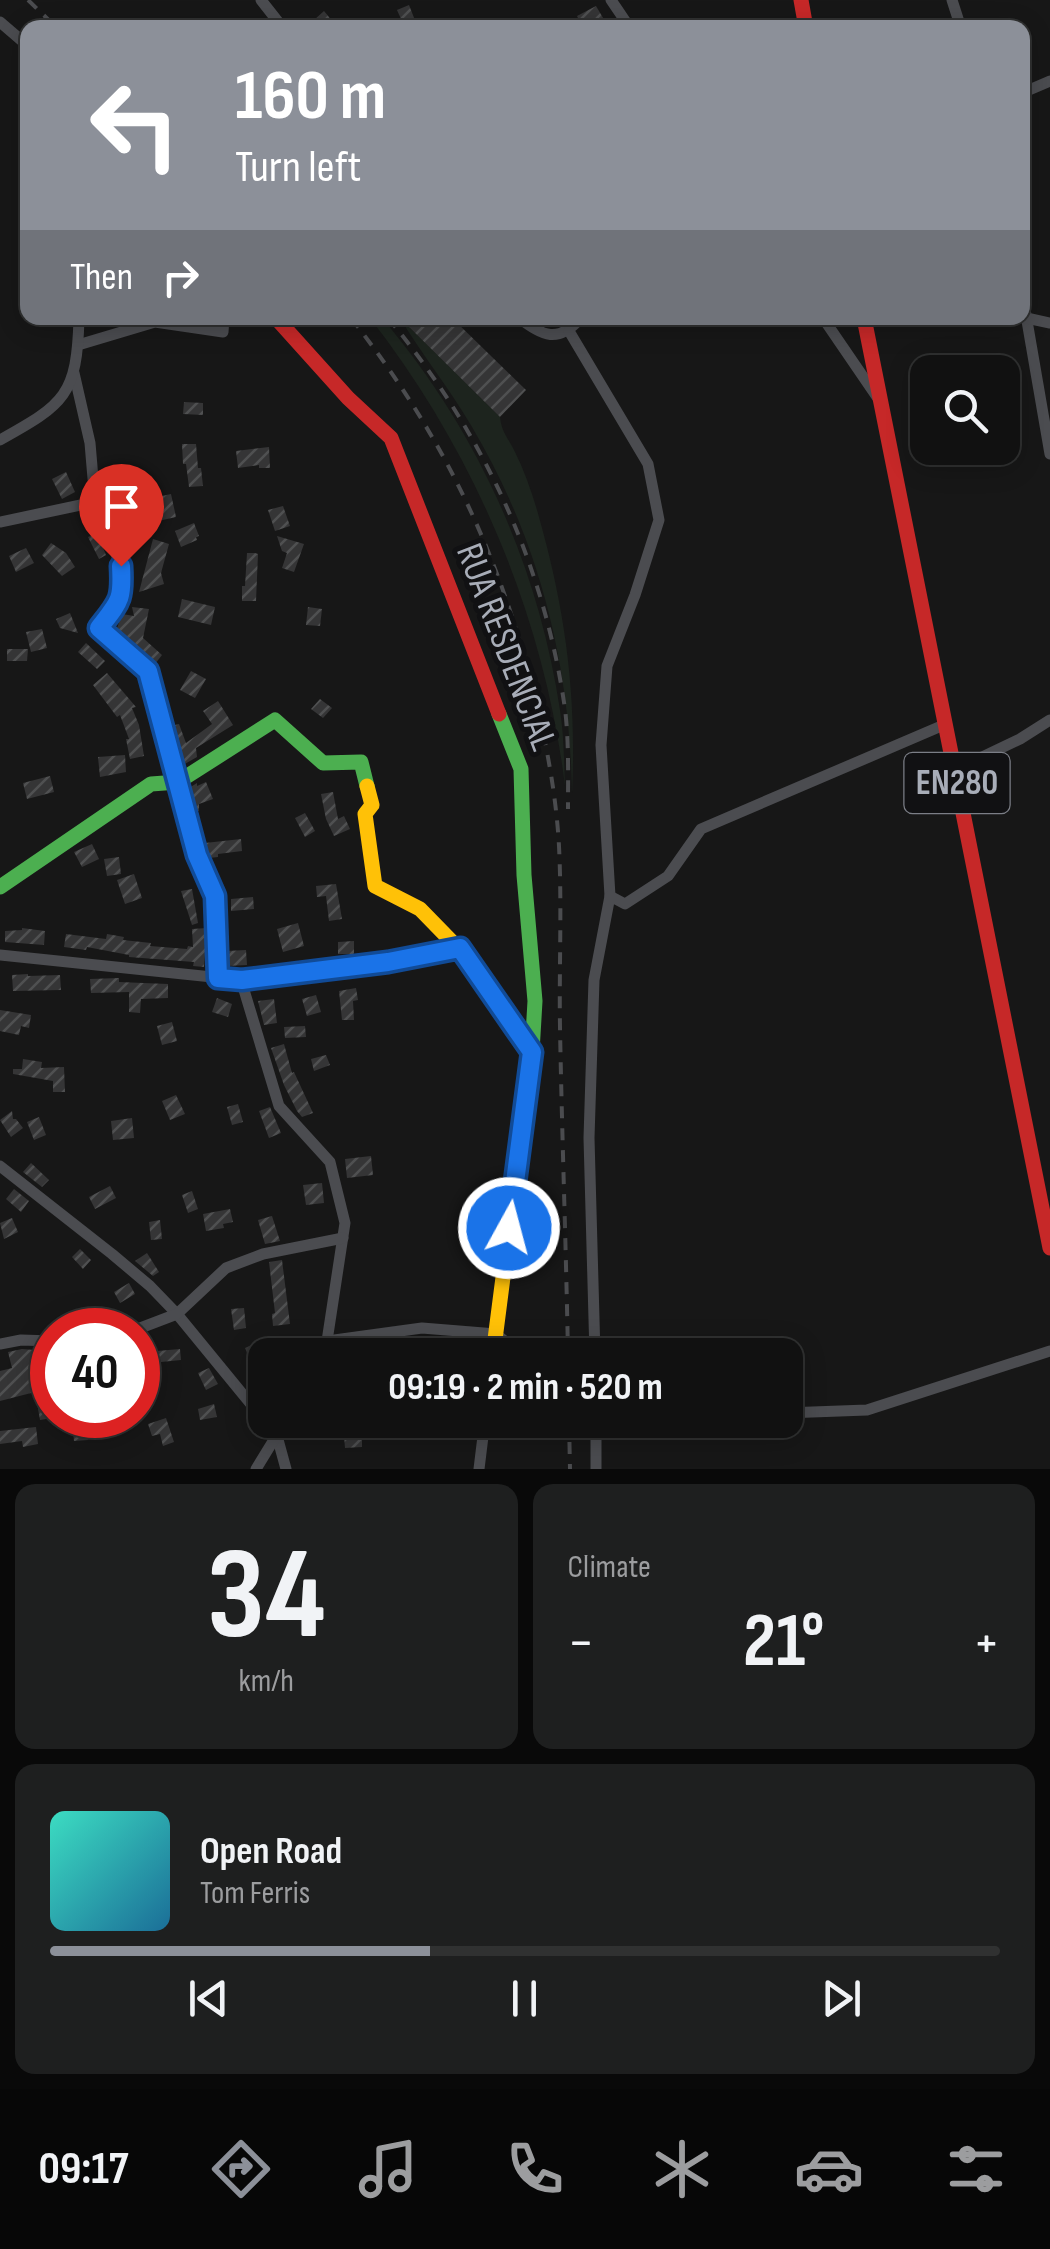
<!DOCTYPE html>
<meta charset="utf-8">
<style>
body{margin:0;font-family:"Sofia Sans Condensed",sans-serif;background:#1e1f1f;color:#f1f3f6;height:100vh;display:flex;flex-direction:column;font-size:38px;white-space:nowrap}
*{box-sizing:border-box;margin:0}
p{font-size:32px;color:#9c9d9f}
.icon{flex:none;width:55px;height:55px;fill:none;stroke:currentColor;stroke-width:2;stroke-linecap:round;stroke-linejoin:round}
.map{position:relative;height:1469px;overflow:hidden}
.side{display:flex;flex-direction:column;gap:15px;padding:15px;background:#090909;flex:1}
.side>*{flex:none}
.guide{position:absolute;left:20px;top:20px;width:1010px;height:305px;border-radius:20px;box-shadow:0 5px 25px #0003,0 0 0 2px #303131;background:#8c9099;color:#fff;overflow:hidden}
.tools{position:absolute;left:910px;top:355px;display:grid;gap:20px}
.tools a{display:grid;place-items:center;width:110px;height:110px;border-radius:20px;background:#111;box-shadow:0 5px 25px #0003,0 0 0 2px #303131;font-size:50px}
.speed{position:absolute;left:30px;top:1308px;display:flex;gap:20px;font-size:50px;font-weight:700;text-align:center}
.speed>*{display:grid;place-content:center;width:130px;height:130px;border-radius:50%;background:#111;box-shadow:0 5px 25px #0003,0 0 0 2px #303131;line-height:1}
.speed .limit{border:15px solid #d22;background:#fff;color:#111}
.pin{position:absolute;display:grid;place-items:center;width:85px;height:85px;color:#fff;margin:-102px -42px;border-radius:50% 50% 50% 0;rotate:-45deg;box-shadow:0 0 10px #0007}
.pin .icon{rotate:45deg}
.me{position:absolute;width:110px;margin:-55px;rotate:7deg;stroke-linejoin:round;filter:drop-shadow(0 0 8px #0008)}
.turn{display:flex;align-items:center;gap:35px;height:210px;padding:0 50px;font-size:45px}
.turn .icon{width:130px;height:130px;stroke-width:2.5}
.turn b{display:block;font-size:70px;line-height:85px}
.then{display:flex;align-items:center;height:95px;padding:0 50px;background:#0003;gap:20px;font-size:38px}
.big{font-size:75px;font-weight:700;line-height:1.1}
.side .widget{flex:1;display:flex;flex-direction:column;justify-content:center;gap:15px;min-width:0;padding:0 35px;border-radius:20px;background:#1e1f1f}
.side .dial{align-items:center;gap:0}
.dial b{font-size:130px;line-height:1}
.song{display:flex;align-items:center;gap:30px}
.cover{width:120px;height:120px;border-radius:15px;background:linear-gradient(135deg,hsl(170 70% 55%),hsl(200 70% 35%))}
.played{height:10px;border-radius:5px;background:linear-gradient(90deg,#8c9099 40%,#303131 40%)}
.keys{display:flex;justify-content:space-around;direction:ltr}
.heat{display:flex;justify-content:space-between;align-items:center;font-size:55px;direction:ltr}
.side .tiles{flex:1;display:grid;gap:15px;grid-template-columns:1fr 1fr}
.widget:last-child{grid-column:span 2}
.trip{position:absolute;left:248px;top:1338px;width:555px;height:100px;border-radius:20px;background:#111;box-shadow:0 5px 25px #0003,0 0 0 2px #303131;font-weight:700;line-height:100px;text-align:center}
.tab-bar{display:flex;height:160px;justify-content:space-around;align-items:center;background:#070707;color:#9c9d9f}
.tab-bar .icon{width:70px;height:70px}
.tab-bar .selected{color:#8c9099}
.tab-bar b{font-size:45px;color:#f1f3f6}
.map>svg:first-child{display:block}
.grass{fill:#1d241e}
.building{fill:url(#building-hatch)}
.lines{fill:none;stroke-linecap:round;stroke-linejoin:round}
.street{stroke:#4b4c50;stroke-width:11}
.fast{stroke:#4caf50;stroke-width:15}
.slow{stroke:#ffc107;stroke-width:15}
.jam{stroke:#c62828;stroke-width:15}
.rail{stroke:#4b4c4f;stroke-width:4;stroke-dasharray:12 10;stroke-linecap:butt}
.route-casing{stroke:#114b97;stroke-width:25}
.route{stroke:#1a73e8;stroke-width:18}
.labels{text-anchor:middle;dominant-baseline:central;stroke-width:10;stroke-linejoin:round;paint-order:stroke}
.shield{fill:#111113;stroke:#7b7e86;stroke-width:2.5}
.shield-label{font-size:35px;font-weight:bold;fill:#a8adb8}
.street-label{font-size:38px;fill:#a8adb8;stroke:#111113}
</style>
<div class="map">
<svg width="1050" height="1469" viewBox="0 0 1050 1469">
<defs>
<pattern id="building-hatch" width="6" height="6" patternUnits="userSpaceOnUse" patternTransform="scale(2.5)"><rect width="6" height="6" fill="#353536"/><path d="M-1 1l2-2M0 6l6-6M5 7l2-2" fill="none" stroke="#4f5051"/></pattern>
</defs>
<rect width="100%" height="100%" fill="#171717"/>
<g class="grass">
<path d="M 370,318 L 382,318 C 477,430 538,564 560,710 C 564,735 564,761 565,786 C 544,616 475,453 370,318 Z"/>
<path d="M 400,318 L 500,417 C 502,434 508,437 515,452 C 524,470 531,490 537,510 C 565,607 577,693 572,794 C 570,663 539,540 472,427 C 450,389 422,355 400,318 Z"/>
</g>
<g class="building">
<path d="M 409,5 L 418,28 L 405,28 L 397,10 Z"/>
<path d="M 596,6 L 609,28 L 583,28 L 577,16 Z"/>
<path d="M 324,11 L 338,28 L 320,28 L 314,20 Z"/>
<path d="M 400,318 L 452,318 L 526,390 L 500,417 Z"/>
<path d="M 184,402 L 203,403 L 203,415 L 183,414 Z"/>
<path d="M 182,444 L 196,444 L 198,468 L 201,468 L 203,486 L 189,487 L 186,464 L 183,464 Z"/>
<path d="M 269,447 L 270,468 L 259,468 L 259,465 L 238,468 L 236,451 Z"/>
<path d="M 66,472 L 75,492 L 62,499 L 52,479 Z"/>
<path d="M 122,472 L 125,489 L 109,492 L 105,476 Z"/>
<path d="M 171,494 L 176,517 L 158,521 L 153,498 Z"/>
<path d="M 283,506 L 290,526 L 275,531 L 268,510 Z"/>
<path d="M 125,515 L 126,527 L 117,529 L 127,532 L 128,544 L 123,546 L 112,516 Z"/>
<path d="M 194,523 L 199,536 L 196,537 L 197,540 L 181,547 L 175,531 Z"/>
<path d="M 97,533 L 106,555 L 99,559 L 88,537 Z"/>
<path d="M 277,536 L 304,544 L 294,572 L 282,568 L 287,553 L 282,551 Z"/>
<path d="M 153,539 L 169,544 L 161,573 L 164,584 L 139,592 Z"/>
<path d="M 51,543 L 66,553 L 75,567 L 62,576 L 42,555 Z"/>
<path d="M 26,548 L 34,563 L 16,572 L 9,556 Z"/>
<path d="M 255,553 L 258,554 L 256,601 L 242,601 L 242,586 L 245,586 L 247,553 Z"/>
<path d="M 182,599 L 215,607 L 211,625 L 178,617 Z"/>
<path d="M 132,607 L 149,609 L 143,638 L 162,655 L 155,664 L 116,631 L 122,614 L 134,616 Z"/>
<path d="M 308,607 L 322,609 L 320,626 L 306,625 Z"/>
<path d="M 70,613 L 78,633 L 60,628 L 56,619 Z"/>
<path d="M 42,629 L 47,648 L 31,652 L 26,632 Z"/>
<path d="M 86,643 L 105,661 L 97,669 L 78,652 Z"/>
<path d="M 7,649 L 28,649 L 27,661 L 7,661 Z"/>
<path d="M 191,671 L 206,679 L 195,698 L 180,690 Z"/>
<path d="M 107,673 L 136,707 L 132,708 L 139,725 L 144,756 L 130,759 L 126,739 L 129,739 L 120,715 L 117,717 L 93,685 Z"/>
<path d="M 320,699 L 332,708 L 323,718 L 311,709 Z"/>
<path d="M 218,701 L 233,725 L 196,748 L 197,757 L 183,765 L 175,725 L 179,724 L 186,743 L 212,724 L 203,711 Z"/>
<path d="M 125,755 L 126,772 L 100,777 L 98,757 Z"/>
<path d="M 50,776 L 54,792 L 27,799 L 23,783 Z"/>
<path d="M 206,782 L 213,799 L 199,804 L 199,811 L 196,811 L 189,788 L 197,783 L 197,786 Z"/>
<path d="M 333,792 L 338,819 L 344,816 L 350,829 L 334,836 L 326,819 L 321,794 Z"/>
<path d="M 305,813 L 315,831 L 305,837 L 295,818 Z"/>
<path d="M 241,839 L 242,851 L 218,854 L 218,857 L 209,858 L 205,843 Z"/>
<path d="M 92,844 L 99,859 L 82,867 L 74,852 Z"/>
<path d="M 119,857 L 121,874 L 107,876 L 104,859 Z"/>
<path d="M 134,874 L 142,898 L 125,904 L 117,880 Z"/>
<path d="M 336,884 L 342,919 L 329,921 L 326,896 L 317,897 L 316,886 Z"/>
<path d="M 192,889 L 198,923 L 192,925 L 181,891 Z"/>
<path d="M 253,897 L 254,909 L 231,911 L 231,899 Z"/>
<path d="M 298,923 L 304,946 L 283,952 L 277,929 Z"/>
<path d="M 22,928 L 45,931 L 44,945 L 5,942 L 5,931 L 22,930 Z"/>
<path d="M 207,928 L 204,967 L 193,966 L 194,962 L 129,957 L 129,955 L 87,947 L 86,950 L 64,947 L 66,934 L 106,939 L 107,934 L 124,937 L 123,940 L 151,943 L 150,946 L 187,949 L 188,946 L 193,947 L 192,929 Z"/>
<path d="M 354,941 L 354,954 L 338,954 L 338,942 Z"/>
<path d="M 246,950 L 247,965 L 227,966 L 226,951 Z"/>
<path d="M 28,974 L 28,976 L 60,975 L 61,990 L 13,991 L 12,975 Z"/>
<path d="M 119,978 L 119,982 L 168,984 L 168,998 L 141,999 L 140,1013 L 129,1012 L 129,992 L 91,993 L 90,979 Z"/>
<path d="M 356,988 L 358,1000 L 353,1001 L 354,1020 L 342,1020 L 339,991 Z"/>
<path d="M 316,995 L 321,1012 L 307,1016 L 302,999 Z"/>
<path d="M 217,998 L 232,1004 L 228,1017 L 212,1012 Z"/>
<path d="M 274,999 L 277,1023 L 264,1025 L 258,1001 Z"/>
<path d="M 0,1010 L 31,1015 L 29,1028 L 21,1026 L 19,1035 L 0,1031 Z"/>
<path d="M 172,1022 L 177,1041 L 162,1045 L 157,1026 Z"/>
<path d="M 305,1026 L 306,1037 L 285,1038 L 284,1027 Z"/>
<path d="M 284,1044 L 292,1073 L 294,1072 L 313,1113 L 302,1117 L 297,1111 L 284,1085 L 271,1048 Z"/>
<path d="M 326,1055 L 330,1065 L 314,1071 L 311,1059 Z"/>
<path d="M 23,1059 L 42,1062 L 41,1068 L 64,1067 L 65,1092 L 53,1092 L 53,1081 L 13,1074 L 13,1069 L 22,1069 Z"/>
<path d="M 176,1095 L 185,1114 L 170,1120 L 162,1101 Z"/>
<path d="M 238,1104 L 243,1122 L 232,1125 L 227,1107 Z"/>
<path d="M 270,1107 L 281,1133 L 269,1138 L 259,1111 Z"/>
<path d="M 12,1111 L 13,1119 L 16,1119 L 23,1128 L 11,1137 L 0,1120 Z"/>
<path d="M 39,1117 L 46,1135 L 34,1140 L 27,1122 Z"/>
<path d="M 132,1118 L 134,1138 L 113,1140 L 111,1121 Z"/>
<path d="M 371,1156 L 373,1175 L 347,1178 L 345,1159 Z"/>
<path d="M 31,1163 L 49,1180 L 42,1187 L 23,1172 Z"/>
<path d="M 322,1183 L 324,1203 L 306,1205 L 303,1185 Z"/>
<path d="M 110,1186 L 116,1198 L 95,1209 L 89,1197 Z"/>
<path d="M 14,1189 L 29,1201 L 21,1212 L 6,1199 Z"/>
<path d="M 192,1191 L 198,1209 L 188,1213 L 182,1195 Z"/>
<path d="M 230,1209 L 233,1222 L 223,1224 L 224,1228 L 206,1231 L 203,1214 Z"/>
<path d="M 272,1216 L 280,1241 L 265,1244 L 258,1220 Z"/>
<path d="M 12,1218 L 18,1232 L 4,1239 L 0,1223 Z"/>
<path d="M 160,1220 L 162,1239 L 151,1240 L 149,1222 Z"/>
<path d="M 80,1249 L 91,1260 L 83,1269 L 72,1257 Z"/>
<path d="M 147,1253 L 159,1272 L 153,1276 L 135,1261 Z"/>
<path d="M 282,1260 L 290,1324 L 273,1326 L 272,1314 L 275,1313 L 269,1262 Z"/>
<path d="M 129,1283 L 135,1294 L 120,1303 L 114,1292 Z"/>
<path d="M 244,1308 L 246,1328 L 234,1330 L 231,1309 Z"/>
<path d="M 256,1343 L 265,1364 L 265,1369 L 254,1370 L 245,1348 Z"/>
<path d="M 22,1349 L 35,1350 L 36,1352 L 52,1350 L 52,1418 L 40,1420 L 35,1392 L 0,1401 L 0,1371 L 12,1368 L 8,1352 Z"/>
<path d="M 180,1349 L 181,1360 L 161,1362 L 157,1351 Z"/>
<path d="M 209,1368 L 218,1384 L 206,1390 L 198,1373 Z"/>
<path d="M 214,1404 L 217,1417 L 200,1420 L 198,1409 Z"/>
<path d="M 166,1418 L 174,1442 L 163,1446 L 160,1434 L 152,1436 L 148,1424 Z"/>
<path d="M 86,1421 L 88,1440 L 74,1441 L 72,1423 Z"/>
<path d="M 36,1427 L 38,1444 L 23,1447 L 22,1441 L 0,1444 L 0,1431 Z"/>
<path d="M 344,1436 L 362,1436 L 362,1447 L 345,1448 Z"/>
</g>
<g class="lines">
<g class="street">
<path d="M 261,0 L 283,28"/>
<path d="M 611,0 L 630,28"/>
<path d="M 952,0 L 961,28"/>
<path d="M 0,22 L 28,46"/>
<path d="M 1022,93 L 1050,81"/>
<path d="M 1022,292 L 1050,454"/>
<path d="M 1022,317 L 1050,323"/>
<path d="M 519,318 C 544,336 557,344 581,318"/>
<path d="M 823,318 L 877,397"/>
<path d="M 569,331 L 648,464 L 659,520 L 635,595 L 607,666 L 601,745 L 610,896"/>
<path d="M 78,345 L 155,322 L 223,332 L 224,318"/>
<path d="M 74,373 L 90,443 L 95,502 L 121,566 L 122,591 L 116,606 L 99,628 L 149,671 L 197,855 L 215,896 L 218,978"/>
<path d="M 0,440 C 65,404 77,395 79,318"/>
<path d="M 0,522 L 95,502"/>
<path d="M 955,770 L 1020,739 L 1050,720"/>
<path d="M 0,955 L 241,980 L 388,962 L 459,949"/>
<path d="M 241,980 L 279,1106 L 330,1162 L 345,1223 L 327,1341"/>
<path d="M 0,1166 L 112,1254 L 150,1286 L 177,1314 L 277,1436 L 286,1469"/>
<path d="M 135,1330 L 177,1314 L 226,1268 L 263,1254 L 343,1238"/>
<path d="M 0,1344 L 21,1340 L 52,1341"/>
<path d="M 320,1355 L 327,1341 L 422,1328 L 496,1334 L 522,1355"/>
<path d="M 595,1355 L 589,1138 L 594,980 L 610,896 L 625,904 L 668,876 L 701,829 L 946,724"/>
<path d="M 785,1413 L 867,1410 L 1050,1351"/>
<path d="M 256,1469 L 286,1420"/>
<path d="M 479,1469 L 485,1420"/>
<path d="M 596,1469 L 596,1420"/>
</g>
<g class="fast">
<path d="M 499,714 L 521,769 L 524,875 L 535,1001 L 532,1052"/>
<path d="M 0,887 L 151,784 L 178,782 L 275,720 L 323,763 L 361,762 L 367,786"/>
</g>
<path class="slow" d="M 367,786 L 372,805 L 365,814 L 375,886 L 420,909 L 459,949 L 532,1052 L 493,1355"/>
<g class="jam">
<path d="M 801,0 L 806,28"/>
<path d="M 276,318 L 348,398 L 391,438 L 499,714"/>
<path d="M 864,318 L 1050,1248"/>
</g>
<g class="rail">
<path d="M 28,0 L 57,28"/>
<path d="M 351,318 C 439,430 495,543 531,682 C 545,736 556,791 559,846 C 562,907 559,968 560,1028 C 562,1137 566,1246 568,1355"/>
<path d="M 388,318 C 482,431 544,562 565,709 C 569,742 568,776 568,809"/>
<path d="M 569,1420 L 570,1469"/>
</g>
</g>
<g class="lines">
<defs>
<path id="route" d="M 121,566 C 123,600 120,601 99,628 L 148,671 L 197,855 L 215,896 L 218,978 L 242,980 L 388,962 L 460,948 L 532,1052 L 509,1228"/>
</defs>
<use href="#route" class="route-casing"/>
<use href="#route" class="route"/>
</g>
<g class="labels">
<rect class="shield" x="904.5" y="753" width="105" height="60" rx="8"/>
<g class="shield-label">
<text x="957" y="783">EN280</text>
</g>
<g class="street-label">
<text transform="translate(506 647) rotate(69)">RUA RESDENCIAL</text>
</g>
</g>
</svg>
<div class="tools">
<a><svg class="icon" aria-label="search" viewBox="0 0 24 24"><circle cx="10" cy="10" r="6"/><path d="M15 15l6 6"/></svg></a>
</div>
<div class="speed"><div class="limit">40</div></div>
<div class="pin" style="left:121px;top:566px;background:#d93025"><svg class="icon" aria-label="arrive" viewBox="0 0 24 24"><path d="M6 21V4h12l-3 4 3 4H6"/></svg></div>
<svg class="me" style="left:509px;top:1228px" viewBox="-20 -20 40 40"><circle r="17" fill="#1a73e8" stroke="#fff" stroke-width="3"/><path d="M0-11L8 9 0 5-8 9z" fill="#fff"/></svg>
<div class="trip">09:19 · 2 min · 520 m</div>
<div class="guide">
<div class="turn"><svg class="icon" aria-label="left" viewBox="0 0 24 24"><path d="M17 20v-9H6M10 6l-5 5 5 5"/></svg><div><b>160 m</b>Turn left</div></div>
<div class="then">Then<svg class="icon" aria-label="right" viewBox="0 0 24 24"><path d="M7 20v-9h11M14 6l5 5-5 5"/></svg></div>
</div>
</div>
<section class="side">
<div class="tiles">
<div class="widget dial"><b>34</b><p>km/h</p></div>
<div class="widget"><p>Climate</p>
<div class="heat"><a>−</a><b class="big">21°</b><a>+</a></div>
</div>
<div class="widget">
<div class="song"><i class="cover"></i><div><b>Open Road</b><p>Tom Ferris</p></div></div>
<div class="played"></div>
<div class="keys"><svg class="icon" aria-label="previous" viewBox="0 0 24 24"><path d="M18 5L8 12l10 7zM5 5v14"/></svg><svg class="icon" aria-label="pause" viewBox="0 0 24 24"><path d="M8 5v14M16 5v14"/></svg><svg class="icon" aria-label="next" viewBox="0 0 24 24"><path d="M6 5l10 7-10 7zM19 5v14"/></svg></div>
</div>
</div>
</section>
<nav class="tab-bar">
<b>09:17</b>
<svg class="icon selected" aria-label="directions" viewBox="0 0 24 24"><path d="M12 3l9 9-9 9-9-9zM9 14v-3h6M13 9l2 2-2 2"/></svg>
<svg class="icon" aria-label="music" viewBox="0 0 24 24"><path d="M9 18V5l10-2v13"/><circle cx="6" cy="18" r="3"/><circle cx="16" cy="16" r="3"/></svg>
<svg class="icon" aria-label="phone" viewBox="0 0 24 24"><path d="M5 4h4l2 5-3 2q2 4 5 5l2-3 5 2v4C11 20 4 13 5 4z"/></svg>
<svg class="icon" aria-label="climate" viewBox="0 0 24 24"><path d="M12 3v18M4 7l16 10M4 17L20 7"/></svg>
<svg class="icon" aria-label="car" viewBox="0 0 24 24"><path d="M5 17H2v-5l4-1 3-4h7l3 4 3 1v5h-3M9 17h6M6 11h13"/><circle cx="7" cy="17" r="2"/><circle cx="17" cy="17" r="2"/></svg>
<svg class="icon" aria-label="filters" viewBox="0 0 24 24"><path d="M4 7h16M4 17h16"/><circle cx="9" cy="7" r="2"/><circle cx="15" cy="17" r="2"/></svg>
</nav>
